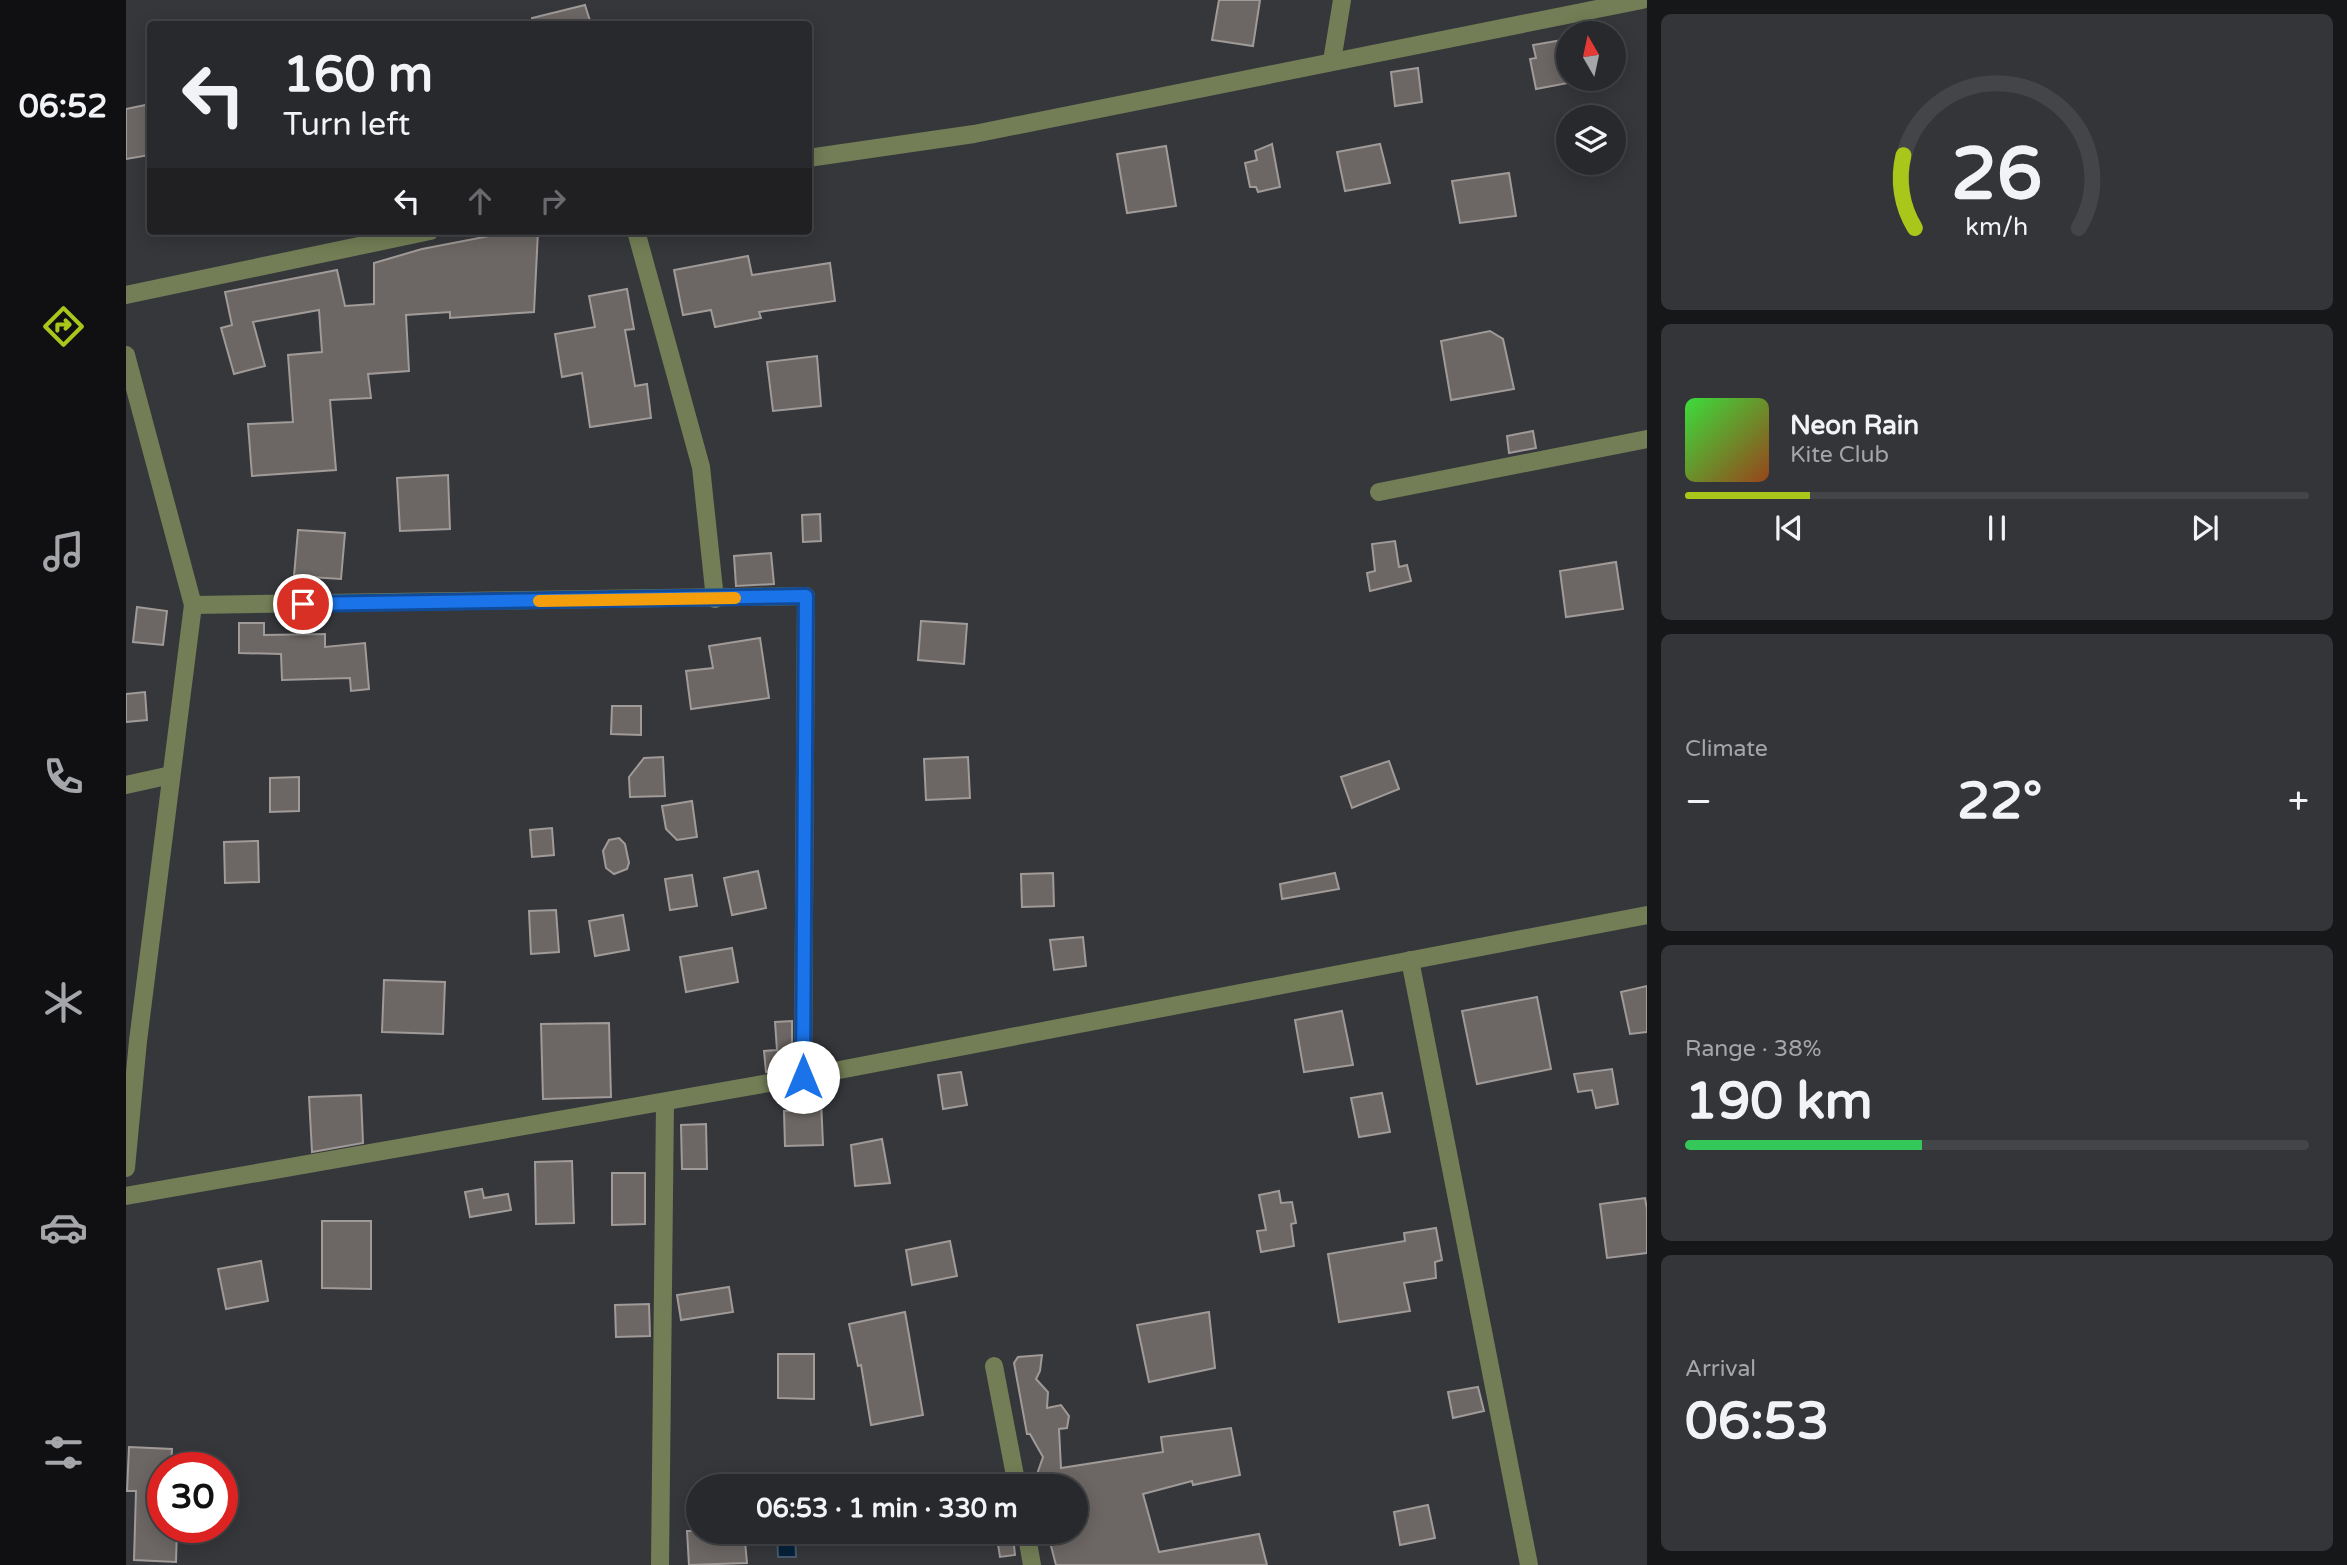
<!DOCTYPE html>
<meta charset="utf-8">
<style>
body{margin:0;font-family:"Varela Round",sans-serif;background:#343538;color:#f1f3f6;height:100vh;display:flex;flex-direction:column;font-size:26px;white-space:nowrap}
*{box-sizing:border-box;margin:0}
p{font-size:23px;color:#a5a6a9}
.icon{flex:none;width:38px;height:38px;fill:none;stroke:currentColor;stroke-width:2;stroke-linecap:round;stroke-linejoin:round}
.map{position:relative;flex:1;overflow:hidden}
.details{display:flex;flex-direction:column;gap:14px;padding:14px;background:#161718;width:700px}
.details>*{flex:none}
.hud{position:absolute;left:21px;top:21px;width:665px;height:214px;border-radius:7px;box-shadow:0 4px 18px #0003,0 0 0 2px #444548;background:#28292c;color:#f1f3f6;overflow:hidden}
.needle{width:46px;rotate:351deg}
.buttons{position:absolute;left:1430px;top:21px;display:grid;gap:14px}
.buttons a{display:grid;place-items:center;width:70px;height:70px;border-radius:50%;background:#28292c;box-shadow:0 4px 18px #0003,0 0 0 2px #444548;font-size:35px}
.speed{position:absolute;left:21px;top:1452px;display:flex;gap:14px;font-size:35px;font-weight:700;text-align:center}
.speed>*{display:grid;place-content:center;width:91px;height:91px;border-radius:50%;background:#28292c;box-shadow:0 4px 18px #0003,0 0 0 2px #444548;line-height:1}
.speed .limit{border:10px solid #d22;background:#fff;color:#111}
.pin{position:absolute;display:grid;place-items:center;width:60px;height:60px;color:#fff;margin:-30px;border:4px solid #fff;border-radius:50%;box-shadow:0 2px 7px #0007}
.me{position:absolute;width:77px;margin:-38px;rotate:0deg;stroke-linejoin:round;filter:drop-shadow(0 0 5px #0008)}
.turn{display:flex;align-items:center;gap:24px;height:147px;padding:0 21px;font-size:32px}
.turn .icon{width:91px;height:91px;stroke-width:2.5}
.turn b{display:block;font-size:49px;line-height:60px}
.lanes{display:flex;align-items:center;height:66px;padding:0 21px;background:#0003;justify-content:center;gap:35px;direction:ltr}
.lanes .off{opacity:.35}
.big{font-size:52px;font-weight:800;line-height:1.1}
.details .widget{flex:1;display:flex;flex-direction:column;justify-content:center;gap:10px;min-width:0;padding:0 24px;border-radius:10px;background:#343538}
.details .dial{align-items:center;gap:0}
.dial svg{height:182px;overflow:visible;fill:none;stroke:#444548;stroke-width:7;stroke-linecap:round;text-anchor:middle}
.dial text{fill:#f1f3f6;stroke:none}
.song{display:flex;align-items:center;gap:21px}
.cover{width:84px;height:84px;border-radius:10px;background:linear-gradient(135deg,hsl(120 70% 55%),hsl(20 70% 35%))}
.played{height:7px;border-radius:4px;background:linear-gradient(90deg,#a9c71a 20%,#444548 20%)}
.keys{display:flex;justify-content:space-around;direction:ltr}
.heat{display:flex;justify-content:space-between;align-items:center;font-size:38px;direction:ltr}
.charge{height:10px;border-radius:5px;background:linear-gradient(90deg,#34c759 38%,#444548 0)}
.trip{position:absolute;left:560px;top:1474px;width:402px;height:70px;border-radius:35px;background:#28292c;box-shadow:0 4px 18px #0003,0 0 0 2px #444548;font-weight:800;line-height:70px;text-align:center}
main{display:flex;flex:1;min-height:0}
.tab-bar{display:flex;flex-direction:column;width:126px;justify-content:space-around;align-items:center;background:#101012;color:#a5a6a9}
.tab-bar .icon{width:49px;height:49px}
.tab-bar .active{color:#a9c71a}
.tab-bar b{font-size:32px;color:#f1f3f6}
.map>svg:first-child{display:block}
.water{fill:#052139;stroke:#46596b;stroke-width:2}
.building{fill:#6c6764;stroke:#a09a98;stroke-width:2}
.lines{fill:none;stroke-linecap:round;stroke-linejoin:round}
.minor{stroke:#737e56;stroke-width:18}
.route-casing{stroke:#114b97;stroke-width:18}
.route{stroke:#1a73e8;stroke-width:12}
.slow{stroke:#f59e0b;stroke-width:12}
</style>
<main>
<nav class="tab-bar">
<b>06:52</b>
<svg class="icon active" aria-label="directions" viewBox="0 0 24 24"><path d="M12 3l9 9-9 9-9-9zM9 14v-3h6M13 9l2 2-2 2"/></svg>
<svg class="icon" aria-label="music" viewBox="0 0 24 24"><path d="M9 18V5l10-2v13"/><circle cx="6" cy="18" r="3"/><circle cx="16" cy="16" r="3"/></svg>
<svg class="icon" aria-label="phone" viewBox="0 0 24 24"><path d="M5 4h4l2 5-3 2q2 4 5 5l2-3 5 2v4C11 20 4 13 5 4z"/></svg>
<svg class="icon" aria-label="climate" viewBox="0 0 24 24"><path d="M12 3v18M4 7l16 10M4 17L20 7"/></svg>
<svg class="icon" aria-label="car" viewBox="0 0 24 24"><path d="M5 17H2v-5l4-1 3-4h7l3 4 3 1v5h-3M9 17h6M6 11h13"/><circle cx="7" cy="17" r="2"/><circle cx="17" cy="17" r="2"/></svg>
<svg class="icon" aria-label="filters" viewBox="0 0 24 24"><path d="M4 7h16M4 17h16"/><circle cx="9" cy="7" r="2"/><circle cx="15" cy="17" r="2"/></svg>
</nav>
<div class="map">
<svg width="1521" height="1565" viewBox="0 0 1521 1565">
<rect width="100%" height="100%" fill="#36373b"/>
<path class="water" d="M 651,1531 L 669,1531 L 670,1557 L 652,1557 Z"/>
<g class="building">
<path d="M 1093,0 L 1134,0 L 1127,46 L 1086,40 Z"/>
<path d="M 459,5 L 465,24 L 406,24 L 406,18 Z"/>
<path d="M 1442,39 L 1442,83 L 1410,89 L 1404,59 L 1410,58 L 1407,45 Z"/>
<path d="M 1292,68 L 1296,102 L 1269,106 L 1265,72 Z"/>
<path d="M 24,104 L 24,155 L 0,159 L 0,109 Z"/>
<path d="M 1146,144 L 1154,187 L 1132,192 L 1130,187 L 1124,187 L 1119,163 L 1131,160 L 1129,151 Z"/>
<path d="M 1254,144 L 1264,183 L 1219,191 L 1211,152 Z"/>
<path d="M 1040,146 L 1050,206 L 1001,213 L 991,154 Z"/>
<path d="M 1383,173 L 1390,216 L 1334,223 L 1326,181 Z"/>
<path d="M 389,231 L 412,231 L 408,312 L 324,318 L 324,312 L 280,315 L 283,371 L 242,374 L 245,398 L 204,400 L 210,470 L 126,476 L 122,424 L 167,422 L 162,355 L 196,352 L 193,310 L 127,322 L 139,366 L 108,374 L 95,328 L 106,325 L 99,292 L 211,270 L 219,306 L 248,304 L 248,263 L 296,249 Z"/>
<path d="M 622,256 L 626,275 L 704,263 L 709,301 L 633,312 L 635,318 L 589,327 L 585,310 L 557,315 L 548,270 Z"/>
<path d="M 501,289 L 508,329 L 499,330 L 509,386 L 521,384 L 525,418 L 464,427 L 456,373 L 436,377 L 429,334 L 469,327 L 463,296 Z"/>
<path d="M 1364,331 L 1377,339 L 1388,389 L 1325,400 L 1315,341 Z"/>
<path d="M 691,356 L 695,406 L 647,411 L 641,362 Z"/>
<path d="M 1407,431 L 1410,448 L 1383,453 L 1381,436 Z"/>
<path d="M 322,475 L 324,529 L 274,531 L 271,478 Z"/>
<path d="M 694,514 L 695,541 L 677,542 L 676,515 Z"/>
<path d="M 172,530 L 219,533 L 215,579 L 168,576 Z"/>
<path d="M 1269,541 L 1273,567 L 1281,565 L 1285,581 L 1244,591 L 1241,573 L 1249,571 L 1246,544 Z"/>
<path d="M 645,553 L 648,584 L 610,586 L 608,556 Z"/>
<path d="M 1490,562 L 1497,609 L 1440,617 L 1434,571 Z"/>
<path d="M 11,607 L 41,611 L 37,645 L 7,642 Z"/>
<path d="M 795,621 L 841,624 L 838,664 L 792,660 Z"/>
<path d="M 113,623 L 138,623 L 138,635 L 199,634 L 199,647 L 239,643 L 243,689 L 225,691 L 224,678 L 156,680 L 155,654 L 113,653 Z"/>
<path d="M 634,638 L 643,698 L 565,709 L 560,671 L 587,668 L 583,646 Z"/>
<path d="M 19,692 L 21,720 L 0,722 L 0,694 Z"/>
<path d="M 486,706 L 515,706 L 515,735 L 485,734 Z"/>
<path d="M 537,757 L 539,796 L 504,797 L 503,777 L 518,758 Z"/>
<path d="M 842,757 L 844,798 L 800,800 L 798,759 Z"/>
<path d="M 1263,761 L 1273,789 L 1226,808 L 1215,777 Z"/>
<path d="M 173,777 L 173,811 L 144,812 L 144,778 Z"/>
<path d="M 566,801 L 571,837 L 551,840 L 540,829 L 536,806 Z"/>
<path d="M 426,828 L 428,855 L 406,857 L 404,830 Z"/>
<path d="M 493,838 L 499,844 L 503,863 L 501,869 L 488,874 L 480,868 L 477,851 L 483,840 Z"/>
<path d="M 132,841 L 133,882 L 99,883 L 98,842 Z"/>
<path d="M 632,871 L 640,908 L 606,915 L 598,878 Z"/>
<path d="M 927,873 L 928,906 L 896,907 L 895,874 Z"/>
<path d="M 1209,873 L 1213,889 L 1156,899 L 1154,884 Z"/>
<path d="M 566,875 L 571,906 L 544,910 L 539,879 Z"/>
<path d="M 430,910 L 433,952 L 405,954 L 403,911 Z"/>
<path d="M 497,915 L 503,950 L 469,956 L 463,921 Z"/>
<path d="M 957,937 L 960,966 L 928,970 L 924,940 Z"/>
<path d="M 606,948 L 612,982 L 560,992 L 554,957 Z"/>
<path d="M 258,980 L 319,982 L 317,1034 L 256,1032 Z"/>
<path d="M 1521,986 L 1521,1032 L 1504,1034 L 1495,992 Z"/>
<path d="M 1411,997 L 1425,1069 L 1351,1084 L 1336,1011 Z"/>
<path d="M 1216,1011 L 1227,1065 L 1178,1072 L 1169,1020 Z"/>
<path d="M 666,1021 L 666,1067 L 640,1072 L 638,1051 L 651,1050 L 649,1022 Z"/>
<path d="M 483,1023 L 485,1097 L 417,1099 L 415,1024 Z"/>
<path d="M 1486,1069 L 1492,1104 L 1470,1108 L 1466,1090 L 1452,1092 L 1448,1074 Z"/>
<path d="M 835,1072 L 841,1105 L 817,1109 L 812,1075 Z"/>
<path d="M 1256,1093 L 1264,1132 L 1233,1137 L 1225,1098 Z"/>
<path d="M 235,1095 L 237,1143 L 186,1152 L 183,1097 Z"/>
<path d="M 695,1100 L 697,1145 L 659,1146 L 658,1111 L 679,1110 L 678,1101 Z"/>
<path d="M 580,1124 L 581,1169 L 556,1169 L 555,1125 Z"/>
<path d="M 756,1139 L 764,1183 L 729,1186 L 725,1145 Z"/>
<path d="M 446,1161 L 448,1223 L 410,1224 L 409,1162 Z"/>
<path d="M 486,1173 L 519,1173 L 519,1224 L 486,1225 Z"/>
<path d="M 356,1189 L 358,1198 L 382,1194 L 385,1210 L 344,1217 L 339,1192 Z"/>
<path d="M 1153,1191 L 1155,1203 L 1166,1202 L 1170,1223 L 1165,1224 L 1168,1246 L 1135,1252 L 1131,1231 L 1140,1230 L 1133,1195 Z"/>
<path d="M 1519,1198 L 1521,1209 L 1521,1253 L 1481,1258 L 1474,1204 Z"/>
<path d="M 196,1221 L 245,1221 L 245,1289 L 196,1288 Z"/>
<path d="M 1310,1228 L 1316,1260 L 1309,1262 L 1310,1278 L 1278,1283 L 1284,1311 L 1213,1322 L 1202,1254 L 1279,1241 L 1278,1233 Z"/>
<path d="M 824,1241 L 831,1276 L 786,1285 L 780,1250 Z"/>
<path d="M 135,1261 L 142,1301 L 100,1309 L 92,1269 Z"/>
<path d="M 603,1287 L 607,1312 L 555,1320 L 551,1295 Z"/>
<path d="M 523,1304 L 524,1336 L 490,1337 L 489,1305 Z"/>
<path d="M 779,1312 L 797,1415 L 745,1425 L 735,1365 L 732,1366 L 723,1324 Z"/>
<path d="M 1083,1312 L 1089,1368 L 1023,1382 L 1011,1325 Z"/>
<path d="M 652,1354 L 688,1354 L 688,1399 L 652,1398 Z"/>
<path d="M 916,1355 L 914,1371 L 910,1379 L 922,1392 L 921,1408 L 935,1405 L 943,1416 L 941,1428 L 933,1429 L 935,1468 L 1037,1452 L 1035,1437 L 1105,1428 L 1114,1475 L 1067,1485 L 1066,1481 L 1017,1494 L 1033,1552 L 1133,1534 L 1141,1565 L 930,1565 L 921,1531 L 950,1531 L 950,1486 L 920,1486 L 919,1477 L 910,1477 L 917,1457 L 904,1434 L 901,1434 L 888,1363 L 892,1357 Z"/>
<path d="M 1352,1387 L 1358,1411 L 1327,1418 L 1322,1392 Z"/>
<path d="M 3,1447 L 46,1449 L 45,1468 L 37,1468 L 37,1528 L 51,1528 L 50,1562 L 8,1560 L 10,1491 L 1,1491 Z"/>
<path d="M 1302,1505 L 1309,1538 L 1274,1545 L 1268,1512 Z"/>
<path d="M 561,1531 L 618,1531 L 621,1563 L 563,1565 Z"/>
<path d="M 887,1536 L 889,1555 L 874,1557 L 871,1538 Z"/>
</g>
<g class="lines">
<g class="minor">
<path d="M 1206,61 L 1216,0"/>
<path d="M 682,158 L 848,134 L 1516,0"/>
<path d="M 510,231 L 575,467 L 589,599"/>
<path d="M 0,295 L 304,231"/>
<path d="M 0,355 L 67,605 L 12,1041 L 0,1168"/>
<path d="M 1253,492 L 1521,439"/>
<path d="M 67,605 L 680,596 L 677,1077"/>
<path d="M 0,785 L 45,775"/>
<path d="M 1284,960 L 1403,1565"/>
<path d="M 0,1196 L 677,1077 L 1521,915"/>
<path d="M 868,1366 L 891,1486"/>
<path d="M 900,1531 L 906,1565"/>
<path d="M 534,1565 L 539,1102"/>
</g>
</g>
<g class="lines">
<defs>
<path id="route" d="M 177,604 L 680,596 L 677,1077"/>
</defs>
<use href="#route" class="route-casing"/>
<use href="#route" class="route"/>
<path class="slow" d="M 413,601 L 609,598"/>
</g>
</svg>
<div class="buttons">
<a><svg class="needle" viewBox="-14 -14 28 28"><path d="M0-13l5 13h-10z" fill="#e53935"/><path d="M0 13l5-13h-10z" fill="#a5a6a9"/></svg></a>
<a><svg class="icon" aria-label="layers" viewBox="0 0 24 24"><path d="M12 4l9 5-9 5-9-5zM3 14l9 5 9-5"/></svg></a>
</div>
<div class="speed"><div class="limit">30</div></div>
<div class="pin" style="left:177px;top:604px;background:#d93025"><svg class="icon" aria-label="arrive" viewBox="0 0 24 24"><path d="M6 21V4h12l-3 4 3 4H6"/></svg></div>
<svg class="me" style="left:677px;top:1077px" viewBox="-20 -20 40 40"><circle r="19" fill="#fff"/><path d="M0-13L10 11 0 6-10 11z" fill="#1a73e8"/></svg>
<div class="trip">06:53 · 1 min · 330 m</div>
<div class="hud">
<div class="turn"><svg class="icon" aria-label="left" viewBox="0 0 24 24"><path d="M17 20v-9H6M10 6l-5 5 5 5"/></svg><div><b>160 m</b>Turn left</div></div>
<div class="lanes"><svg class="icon" aria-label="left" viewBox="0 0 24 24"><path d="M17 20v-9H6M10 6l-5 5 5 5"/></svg><svg class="icon off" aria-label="ahead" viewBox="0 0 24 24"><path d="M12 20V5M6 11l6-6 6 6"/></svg><svg class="icon off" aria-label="right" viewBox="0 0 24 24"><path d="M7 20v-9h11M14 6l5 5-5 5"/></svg></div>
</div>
</div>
<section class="details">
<div class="widget dial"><svg viewBox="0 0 100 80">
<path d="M14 69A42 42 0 1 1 86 69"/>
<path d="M14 69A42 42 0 0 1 9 37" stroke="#a9c71a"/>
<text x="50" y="56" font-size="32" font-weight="700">26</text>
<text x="50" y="72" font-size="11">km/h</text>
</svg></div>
<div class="widget">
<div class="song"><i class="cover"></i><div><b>Neon Rain</b><p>Kite Club</p></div></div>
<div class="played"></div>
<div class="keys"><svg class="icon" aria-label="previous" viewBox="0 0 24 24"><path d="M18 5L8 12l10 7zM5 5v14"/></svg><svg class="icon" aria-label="pause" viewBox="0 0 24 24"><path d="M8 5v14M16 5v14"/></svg><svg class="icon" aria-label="next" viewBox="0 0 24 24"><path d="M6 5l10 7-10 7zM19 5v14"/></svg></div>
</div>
<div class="widget"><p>Climate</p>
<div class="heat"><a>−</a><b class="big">22°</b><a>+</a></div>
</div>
<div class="widget"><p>Range · 38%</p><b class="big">190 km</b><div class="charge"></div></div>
<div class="widget"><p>Arrival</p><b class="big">06:53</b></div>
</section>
</main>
